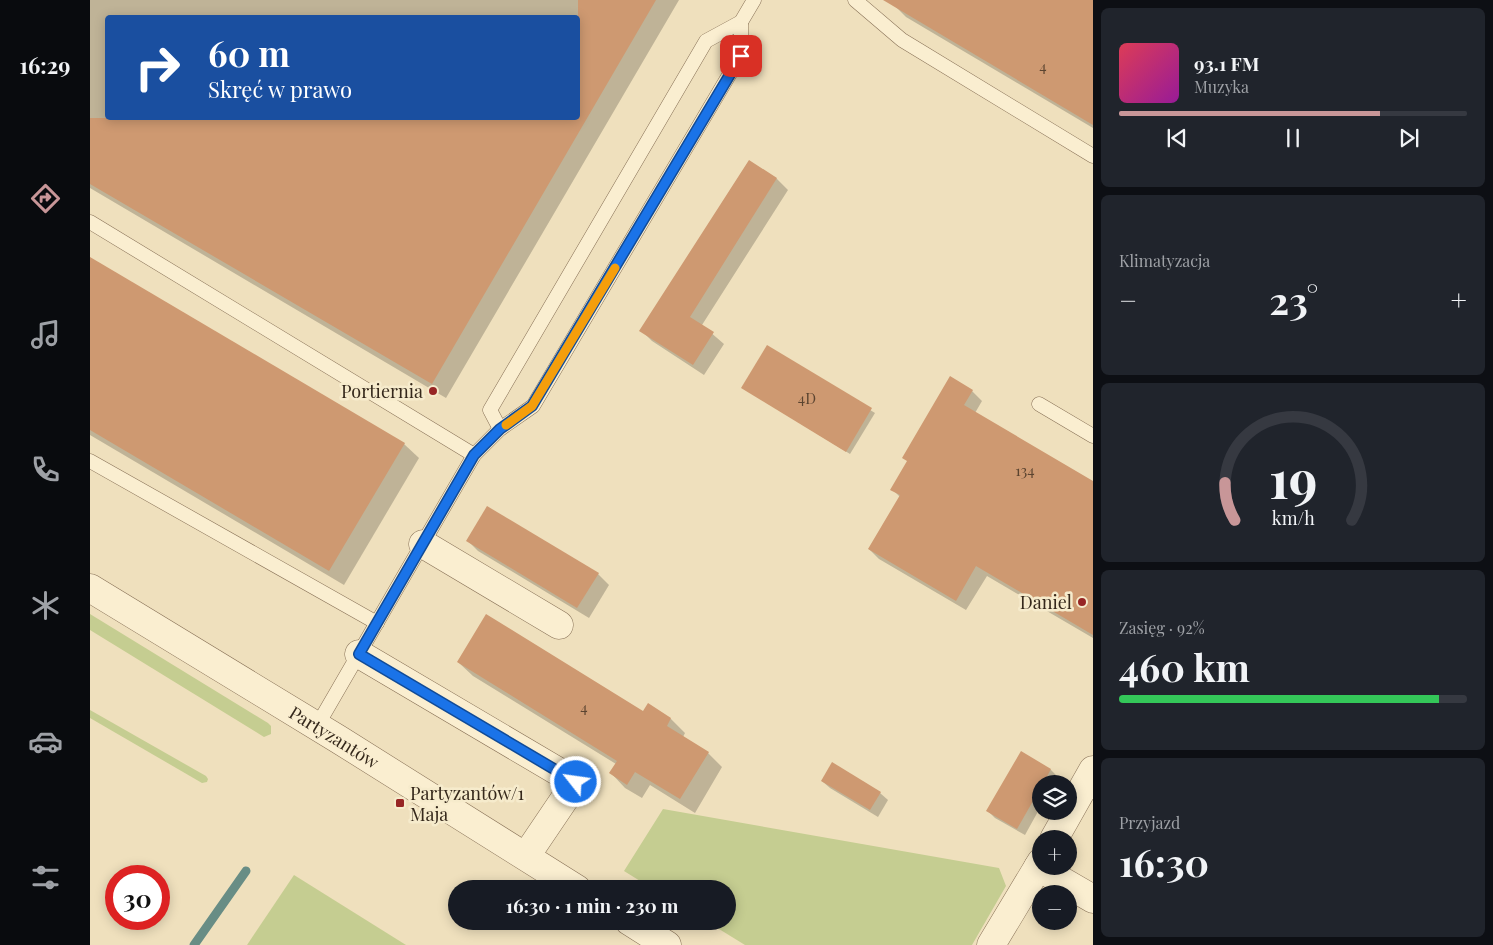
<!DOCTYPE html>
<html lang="pl">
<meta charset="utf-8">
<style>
body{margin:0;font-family:"Playfair Display",serif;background:#20242c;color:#f1f3f6;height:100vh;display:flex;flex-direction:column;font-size:19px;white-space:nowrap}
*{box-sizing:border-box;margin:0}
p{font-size:16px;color:#9ea1a6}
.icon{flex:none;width:28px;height:28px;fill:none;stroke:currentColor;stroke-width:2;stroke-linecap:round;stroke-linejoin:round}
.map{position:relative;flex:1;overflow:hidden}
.side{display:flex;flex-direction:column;gap:8px;padding:8px;background:#0d0f14;width:400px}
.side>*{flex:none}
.hud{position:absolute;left:15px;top:15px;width:475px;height:105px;border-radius:5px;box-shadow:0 2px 12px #0003;background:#1a4fa0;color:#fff;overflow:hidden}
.fabs{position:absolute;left:942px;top:775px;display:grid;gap:10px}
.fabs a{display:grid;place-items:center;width:45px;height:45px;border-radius:50%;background:#171b24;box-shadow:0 2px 12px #0003;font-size:25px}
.speed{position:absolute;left:15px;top:865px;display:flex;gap:10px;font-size:25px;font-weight:700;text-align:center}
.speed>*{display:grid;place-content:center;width:65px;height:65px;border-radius:50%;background:#171b24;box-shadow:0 2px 12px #0003;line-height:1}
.speed .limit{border:8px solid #d22;background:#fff;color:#111}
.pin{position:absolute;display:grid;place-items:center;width:42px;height:42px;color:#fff;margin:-21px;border-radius:10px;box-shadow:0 2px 8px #0006}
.me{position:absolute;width:55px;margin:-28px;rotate:300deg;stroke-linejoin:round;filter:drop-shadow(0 0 4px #0008)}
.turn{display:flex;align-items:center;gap:18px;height:105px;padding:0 20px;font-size:22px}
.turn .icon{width:65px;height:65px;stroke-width:2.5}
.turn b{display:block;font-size:35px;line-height:42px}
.big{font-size:38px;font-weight:700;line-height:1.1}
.side .widget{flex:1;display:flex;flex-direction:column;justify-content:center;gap:8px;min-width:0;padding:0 18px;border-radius:8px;background:#20242c}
.side .dial{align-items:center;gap:0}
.dial svg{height:130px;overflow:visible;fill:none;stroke:#363941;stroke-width:7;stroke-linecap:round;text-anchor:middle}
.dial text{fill:#f1f3f6;stroke:none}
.song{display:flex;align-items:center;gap:15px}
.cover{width:60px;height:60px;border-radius:8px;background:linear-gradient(135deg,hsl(350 70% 55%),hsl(300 70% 35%))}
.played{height:5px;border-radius:2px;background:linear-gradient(90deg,#c89698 75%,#363941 75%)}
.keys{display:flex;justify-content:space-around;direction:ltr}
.heat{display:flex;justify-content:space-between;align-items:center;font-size:28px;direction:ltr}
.charge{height:8px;border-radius:4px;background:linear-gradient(90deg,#34c759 92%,#363941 0)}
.trip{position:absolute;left:358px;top:880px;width:288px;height:50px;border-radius:25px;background:#171b24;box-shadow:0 2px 12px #0003;font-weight:700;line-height:50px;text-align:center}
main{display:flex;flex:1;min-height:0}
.tabs{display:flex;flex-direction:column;width:90px;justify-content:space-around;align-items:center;background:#090b0e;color:#9ea1a6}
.tabs .icon{width:35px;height:35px}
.tabs .on{color:#c89698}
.tabs b{font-size:22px;color:#f1f3f6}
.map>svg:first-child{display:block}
.green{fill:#c5cd91}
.shadow{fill:#0003;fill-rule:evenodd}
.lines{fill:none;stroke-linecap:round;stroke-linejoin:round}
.stream{stroke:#688d85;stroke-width:9}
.building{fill:#ce9971}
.service-casing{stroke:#877056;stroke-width:15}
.minor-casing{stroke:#877056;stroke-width:29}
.service{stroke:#faeed0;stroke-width:14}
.minor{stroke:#faeed0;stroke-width:28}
.route-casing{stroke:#114b97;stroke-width:12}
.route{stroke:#1a73e8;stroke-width:9}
.slow{stroke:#f59e0b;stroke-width:9}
.poi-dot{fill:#972524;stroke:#f6ebcc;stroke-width:2}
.labels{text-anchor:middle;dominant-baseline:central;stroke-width:5;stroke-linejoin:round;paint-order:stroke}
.number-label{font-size:15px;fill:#5b4430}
.poi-label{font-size:18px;fill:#35281b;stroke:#f6ebcc;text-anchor:end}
.street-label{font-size:18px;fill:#35281b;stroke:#f6ebcc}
</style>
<main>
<nav class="tabs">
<b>16:29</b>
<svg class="icon on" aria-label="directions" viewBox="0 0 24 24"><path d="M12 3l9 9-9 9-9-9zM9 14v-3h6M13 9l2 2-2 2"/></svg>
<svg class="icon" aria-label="music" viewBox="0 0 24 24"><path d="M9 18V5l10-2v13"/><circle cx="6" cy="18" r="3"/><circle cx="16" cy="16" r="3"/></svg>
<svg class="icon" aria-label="phone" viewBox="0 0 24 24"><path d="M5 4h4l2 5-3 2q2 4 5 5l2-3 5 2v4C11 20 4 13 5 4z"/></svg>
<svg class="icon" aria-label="climate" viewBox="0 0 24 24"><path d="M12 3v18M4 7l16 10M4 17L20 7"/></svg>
<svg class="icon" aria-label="car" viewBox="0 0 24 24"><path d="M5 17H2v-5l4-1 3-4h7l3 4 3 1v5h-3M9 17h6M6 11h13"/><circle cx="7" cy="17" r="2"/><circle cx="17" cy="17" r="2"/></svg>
<svg class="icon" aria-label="filters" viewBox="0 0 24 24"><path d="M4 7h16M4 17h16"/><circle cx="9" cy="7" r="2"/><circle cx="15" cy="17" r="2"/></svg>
</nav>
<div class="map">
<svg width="1003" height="945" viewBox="0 0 1003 945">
<rect width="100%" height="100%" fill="#efe0bd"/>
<g class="green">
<path d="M 0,614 L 178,723 L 181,726 L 181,734 L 174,737 L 0,630 Z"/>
<path d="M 0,710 L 116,776 L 118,779 L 117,782 L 112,783 L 0,718 Z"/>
<path d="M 573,809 L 909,868 L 916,886 L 882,945 L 655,945 L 616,921 L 636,921 L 636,889 L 563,889 L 534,871 Z"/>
<path d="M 204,875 L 316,945 L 157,945 Z"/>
</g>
<g class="shadow">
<path d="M 0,0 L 589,0 L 356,398 L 0,188 ZM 18,18 L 488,18 L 488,118 L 18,118 Z"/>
<path d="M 809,0 L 1003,0 L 1003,128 L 816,17 L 805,6 Z"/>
<path d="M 659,161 L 687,179 L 698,190 L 612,325 L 634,344 L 614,375 L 562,341 L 551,330 Z"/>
<path d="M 0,258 L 314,444 L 329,458 L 254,585 L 0,435 Z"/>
<path d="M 678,347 L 785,413 L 760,454 L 653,388 Z"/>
<path d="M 882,391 L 892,401 L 885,413 L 1003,483 L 1003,638 L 897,576 L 876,610 L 789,559 L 779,549 L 810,497 L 802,489 Z"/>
<path d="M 377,540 L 508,574 L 519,585 L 499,618 L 388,551 Z"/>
<path d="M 368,662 L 553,713 L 558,705 L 581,719 L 595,733 L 593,737 L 618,753 L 632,767 L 605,813 L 560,785 L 552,798 L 535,788 L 521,773 L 526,764 L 383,676 Z"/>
<path d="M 931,753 L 961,770 L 968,777 L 964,784 L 951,784 L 951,806 L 935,835 L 905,818 L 898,811 Z"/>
<path d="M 732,781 L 790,793 L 798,800 L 788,817 L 740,788 Z"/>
</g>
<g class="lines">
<path class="stream" d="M 104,945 L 156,871"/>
</g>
<g class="building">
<path d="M 488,0 L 566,0 L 342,384 L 0,184 L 0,118 L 488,118 Z"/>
<path d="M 793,0 L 1003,0 L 1003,125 Z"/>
<path d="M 659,160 L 687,178 L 600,317 L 624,332 L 603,365 L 549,331 Z"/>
<path d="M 0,257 L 315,443 L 239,571 L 0,430 Z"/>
<path d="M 677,345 L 782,408 L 756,452 L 651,388 Z"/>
<path d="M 860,376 L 883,390 L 874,405 L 1003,481 L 1003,635 L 886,566 L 866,601 L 778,549 L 810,495 L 800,490 L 817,461 L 812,458 Z"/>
<path d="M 397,506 L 509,573 L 487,608 L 376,541 Z"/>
<path d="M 396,614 L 553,711 L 558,703 L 581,718 L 577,726 L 619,752 L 590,799 L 545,772 L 537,785 L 519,773 L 527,761 L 367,662 Z"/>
<path d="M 931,751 L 961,769 L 953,784 L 951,784 L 951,787 L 927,829 L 896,811 Z"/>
<path d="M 742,762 L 791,792 L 780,810 L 731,781 Z"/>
</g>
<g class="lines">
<defs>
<g id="service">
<path d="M 765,0 L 812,40 L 1003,156"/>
<path d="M 0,222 L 384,455"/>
<path d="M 949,404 L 1003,436"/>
<path d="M 410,429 L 400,410 L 616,41 L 651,22 L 664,0"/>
<path d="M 0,461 L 287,623"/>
<path d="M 227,726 L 384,455 L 410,429 L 443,406 L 651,55 L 651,22"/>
</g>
<g id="minor">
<path d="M 333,544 L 469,625"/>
<path id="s1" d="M 0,588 L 248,739 L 487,889"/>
<path d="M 269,654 L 486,782 L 436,856"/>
<path d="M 964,839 L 1003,770"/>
<path d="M 948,867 L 1003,899"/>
<path d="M 539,921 L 577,945"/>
<path d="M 901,945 L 951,862"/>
</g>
</defs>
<use href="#service" class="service-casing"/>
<use href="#minor" class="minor-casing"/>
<use href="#service" class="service"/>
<use href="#minor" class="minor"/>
</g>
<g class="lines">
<defs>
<path id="route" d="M 486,782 L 269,654 L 384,455 L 410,429 L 442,406 L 651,56"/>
</defs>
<use href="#route" class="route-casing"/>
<use href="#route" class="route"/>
<path class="slow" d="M 416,425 L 442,406 L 525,268"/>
</g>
<g class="poi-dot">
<circle cx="343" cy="391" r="5"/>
<circle cx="992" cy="602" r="5"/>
<rect x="305" y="798" width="10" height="10" rx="2.5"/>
</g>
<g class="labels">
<g class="number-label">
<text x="953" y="66">4</text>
<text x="717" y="398">4D</text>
<text x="935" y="470">134</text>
<text x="494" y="707">4</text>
</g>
<g class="poi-label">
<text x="333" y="391">Portiernia</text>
<text x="982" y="602">Daniel</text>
<text x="320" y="793" text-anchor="start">Partyzantów/1<tspan x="320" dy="21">Maja</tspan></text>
</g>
<g class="street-label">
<text stroke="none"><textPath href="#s1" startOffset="286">Partyzantów</textPath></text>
</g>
</g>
</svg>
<div class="fabs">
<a><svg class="icon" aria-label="layers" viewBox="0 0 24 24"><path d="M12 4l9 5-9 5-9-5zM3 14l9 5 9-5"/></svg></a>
<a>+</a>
<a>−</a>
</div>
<div class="speed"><div class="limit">30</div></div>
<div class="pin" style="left:651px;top:56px;background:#d93025"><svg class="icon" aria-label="arrive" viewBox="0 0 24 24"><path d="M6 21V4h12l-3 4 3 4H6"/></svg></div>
<svg class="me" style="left:486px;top:782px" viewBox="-20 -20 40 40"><circle r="17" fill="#1a73e8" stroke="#fff" stroke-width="3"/><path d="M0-11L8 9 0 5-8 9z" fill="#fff"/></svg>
<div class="trip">16:30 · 1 min · 230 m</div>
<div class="hud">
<div class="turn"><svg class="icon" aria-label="right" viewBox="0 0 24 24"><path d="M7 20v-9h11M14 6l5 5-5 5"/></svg><div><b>60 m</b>Skręć w prawo</div></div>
</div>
</div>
<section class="side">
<div class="widget">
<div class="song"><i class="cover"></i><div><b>93.1 FM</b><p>Muzyka</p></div></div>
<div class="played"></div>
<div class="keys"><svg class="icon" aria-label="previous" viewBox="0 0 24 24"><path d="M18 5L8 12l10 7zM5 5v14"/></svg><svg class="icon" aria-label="pause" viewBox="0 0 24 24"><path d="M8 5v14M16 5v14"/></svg><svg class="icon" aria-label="next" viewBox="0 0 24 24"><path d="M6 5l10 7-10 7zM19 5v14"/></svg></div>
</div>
<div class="widget"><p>Klimatyzacja</p>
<div class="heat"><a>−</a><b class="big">23°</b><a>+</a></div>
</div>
<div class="widget dial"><svg viewBox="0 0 100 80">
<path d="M14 69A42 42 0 1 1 86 69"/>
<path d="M14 69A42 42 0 0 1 8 46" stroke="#c89698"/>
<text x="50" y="56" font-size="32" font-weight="700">19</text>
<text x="50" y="72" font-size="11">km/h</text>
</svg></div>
<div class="widget"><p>Zasięg · 92%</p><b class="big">460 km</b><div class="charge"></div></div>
<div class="widget"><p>Przyjazd</p><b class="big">16:30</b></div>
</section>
</main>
